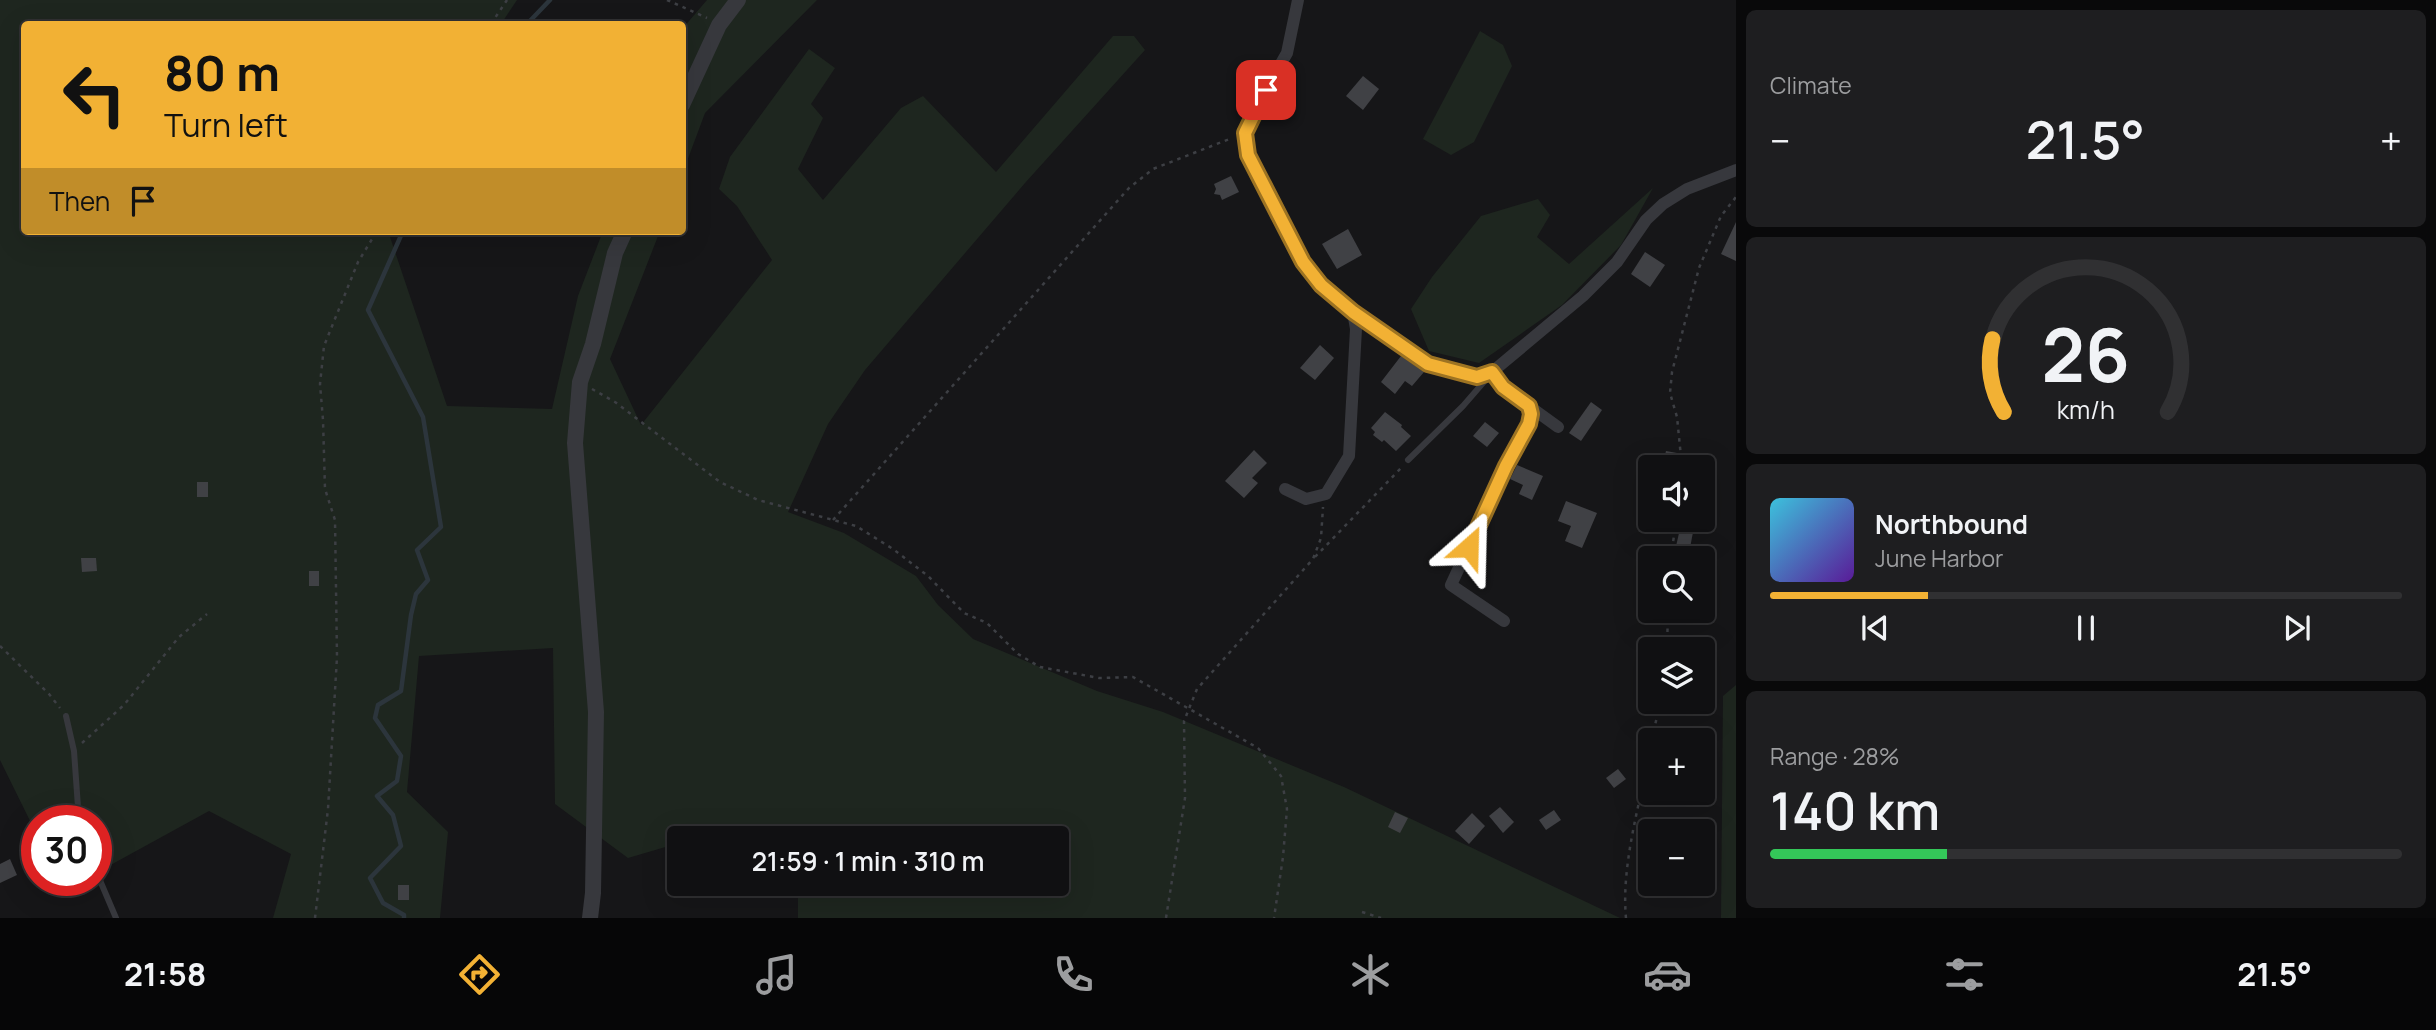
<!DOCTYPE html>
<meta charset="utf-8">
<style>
body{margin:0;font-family:Manrope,sans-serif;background:#1e1e20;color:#f1f3f6;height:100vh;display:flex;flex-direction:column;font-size:26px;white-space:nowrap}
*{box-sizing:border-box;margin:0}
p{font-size:23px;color:#9c9d9f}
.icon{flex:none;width:38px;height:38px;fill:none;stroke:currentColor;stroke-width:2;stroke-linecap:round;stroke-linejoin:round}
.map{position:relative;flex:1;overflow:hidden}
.details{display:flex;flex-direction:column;gap:10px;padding:10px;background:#09090a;width:700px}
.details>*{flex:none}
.guide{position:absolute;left:21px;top:21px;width:665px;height:214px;border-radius:7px;box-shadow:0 7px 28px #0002,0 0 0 2px #303032;background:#f2b134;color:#111;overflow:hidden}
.buttons{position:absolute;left:1638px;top:455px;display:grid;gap:14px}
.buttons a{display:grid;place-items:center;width:77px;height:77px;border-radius:7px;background:#101012;box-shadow:0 7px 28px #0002,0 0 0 2px #303032;font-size:35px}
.speed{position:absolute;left:21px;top:805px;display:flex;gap:14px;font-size:35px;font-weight:700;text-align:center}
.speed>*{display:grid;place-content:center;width:91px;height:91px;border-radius:50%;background:#101012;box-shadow:0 7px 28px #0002,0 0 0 2px #303032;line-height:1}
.speed .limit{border:10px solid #d22;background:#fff;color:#111}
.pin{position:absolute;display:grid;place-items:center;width:60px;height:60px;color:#fff;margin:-30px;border-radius:14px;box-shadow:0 4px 10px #0006}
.me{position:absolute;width:77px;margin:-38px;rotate:25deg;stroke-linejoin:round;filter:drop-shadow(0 0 5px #0008)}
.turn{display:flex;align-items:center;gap:24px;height:147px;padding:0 28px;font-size:32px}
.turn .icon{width:91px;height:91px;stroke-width:2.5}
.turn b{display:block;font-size:49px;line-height:60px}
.then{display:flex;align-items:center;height:66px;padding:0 28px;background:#0003;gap:14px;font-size:26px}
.big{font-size:52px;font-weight:600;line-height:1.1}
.details .card{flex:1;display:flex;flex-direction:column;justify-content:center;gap:10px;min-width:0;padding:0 24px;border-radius:10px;background:#1e1e20}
.details .dial{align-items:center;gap:0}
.dial svg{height:182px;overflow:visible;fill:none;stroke:#303032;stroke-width:7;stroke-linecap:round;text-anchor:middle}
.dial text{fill:#f1f3f6;stroke:none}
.song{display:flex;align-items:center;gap:21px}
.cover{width:84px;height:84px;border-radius:10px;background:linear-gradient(135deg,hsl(190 70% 55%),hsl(270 70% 35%))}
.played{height:7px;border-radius:4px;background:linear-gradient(90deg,#f2b134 25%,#303032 25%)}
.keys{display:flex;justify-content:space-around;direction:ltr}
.heat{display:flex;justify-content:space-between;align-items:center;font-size:38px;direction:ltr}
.charge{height:10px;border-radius:5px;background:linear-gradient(90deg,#34c759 28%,#303032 0)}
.trip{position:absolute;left:667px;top:826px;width:402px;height:70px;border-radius:7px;background:#101012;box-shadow:0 7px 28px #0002,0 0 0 2px #303032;font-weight:600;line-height:70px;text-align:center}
.dock{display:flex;height:112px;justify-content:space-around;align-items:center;background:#060607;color:#9c9d9f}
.dock .icon{width:49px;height:49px}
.dock .selected{color:#f2b134}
.dock b{font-size:32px;color:#f1f3f6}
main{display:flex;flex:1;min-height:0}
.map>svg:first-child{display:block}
.green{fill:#1e261f}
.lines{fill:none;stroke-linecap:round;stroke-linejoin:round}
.stream{stroke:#2c353c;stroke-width:4.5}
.building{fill:#404145}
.path{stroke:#3d3f44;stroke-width:2.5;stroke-dasharray:3.5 5;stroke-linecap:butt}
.service{stroke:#37383d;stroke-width:6}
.minor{stroke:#37383d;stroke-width:12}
.tertiary{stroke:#37383d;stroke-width:16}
.route-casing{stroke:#9d7322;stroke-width:18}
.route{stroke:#f2b134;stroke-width:12}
</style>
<main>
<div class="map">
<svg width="1736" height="918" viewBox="0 0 1736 918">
<rect width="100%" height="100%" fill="#161618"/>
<g class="green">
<path d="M 0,0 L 517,0 L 501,24 L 24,24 L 24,231 L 388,231 L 447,406 L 552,409 L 578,296 L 603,231 L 660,231 L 610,359 L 641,425 L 772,260 L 737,206 L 719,189 L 730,157 L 809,49 L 835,68 L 811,104 L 823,118 L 798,169 L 823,200 L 901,108 L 923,96 L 996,172 L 1113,36 L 1134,36 L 1145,50 L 1025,183 L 865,370 L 828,424 L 788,512 L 844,533 L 916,576 L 938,605 L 973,639 L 1097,691 L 1163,712 L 1344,787 L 1620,918 L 798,918 L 798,884 L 1057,884 L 1057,838 L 798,838 L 797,824 L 710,834 L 694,838 L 679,838 L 679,843 L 628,858 L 555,804 L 553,648 L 419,656 L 407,792 L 448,832 L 440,918 L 273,918 L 291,854 L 209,811 L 96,873 L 96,821 L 37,821 L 37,835 L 0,760 Z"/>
<path d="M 707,0 L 817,0 L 705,113 L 683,172 L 683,28 Z"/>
<path d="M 1480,31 L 1503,45 L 1512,66 L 1474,142 L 1451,155 L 1423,139 Z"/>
<path d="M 1653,188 L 1621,245 L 1562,305 L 1479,363 L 1429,351 L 1411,309 L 1432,277 L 1481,216 L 1538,199 L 1550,215 L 1537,237 L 1569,264 Z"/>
<path d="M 1736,685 L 1736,918 L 1721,918 L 1723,696 Z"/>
</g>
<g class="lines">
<g class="stream">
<path d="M 527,24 L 550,0"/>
<path d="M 403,231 L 368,310 L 423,417 L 441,527 L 417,550 L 428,580 L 416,594 L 411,615 L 401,691 L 378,705 L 375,718 L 401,756 L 397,781 L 377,796 L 393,815 L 401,846 L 370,878 L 383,903 L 404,915 L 404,918"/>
</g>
</g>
<g class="building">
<path d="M 1363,76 L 1379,89 L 1363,110 L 1346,96 Z"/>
<path d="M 1231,176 L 1239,192 L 1222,200 L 1220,195 L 1214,194 L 1216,189 L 1214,184 Z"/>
<path d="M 1736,222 L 1736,261 L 1721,254 Z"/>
<path d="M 1348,229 L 1362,255 L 1337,269 L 1322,244 Z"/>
<path d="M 1645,252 L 1665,265 L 1650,287 L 1631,274 Z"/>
<path d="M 1320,345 L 1334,358 L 1315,380 L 1300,368 Z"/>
<path d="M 1401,356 L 1424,372 L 1412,386 L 1405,381 L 1395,394 L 1381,382 Z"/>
<path d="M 1591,402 L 1602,410 L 1581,441 L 1569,433 Z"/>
<path d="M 1385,412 L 1402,425 L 1401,427 L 1411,436 L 1396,451 L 1384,440 L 1382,442 L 1373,435 L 1375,432 L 1371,428 Z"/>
<path d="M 1485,422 L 1499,433 L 1487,447 L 1473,436 Z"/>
<path d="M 1254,450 L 1267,463 L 1252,478 L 1258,483 L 1244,498 L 1225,481 Z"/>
<path d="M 1666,451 L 1677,453 L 1674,467 L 1662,467 Z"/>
<path d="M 1517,465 L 1543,476 L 1532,500 L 1519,494 L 1523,485 L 1510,479 Z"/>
<rect x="197" y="482" width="11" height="15"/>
<path d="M 1566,501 L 1597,513 L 1582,548 L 1565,541 L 1571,526 L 1558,521 Z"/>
<path d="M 1682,520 L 1695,522 L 1688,558 L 1674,555 Z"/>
<path d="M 81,558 L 96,558 L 97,571 L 82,572 Z"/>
<rect x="309" y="571" width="10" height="15"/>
<path d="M 1618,769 L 1626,779 L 1614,788 L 1606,778 Z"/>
<path d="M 1500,807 L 1514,822 L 1503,833 L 1489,816 Z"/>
<path d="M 1554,810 L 1561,820 L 1546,830 L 1539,820 Z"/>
<path d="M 1395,812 L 1408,818 L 1400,833 L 1388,827 Z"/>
<path d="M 1472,813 L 1485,826 L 1469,844 L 1455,831 Z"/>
<path d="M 10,859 L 17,875 L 0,883 L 0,864 Z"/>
<rect x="398" y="885" width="11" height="15"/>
</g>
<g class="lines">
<g class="path">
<path d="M 667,0 L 707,18"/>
<path d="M 491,24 L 507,0"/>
<path d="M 592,389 L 615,402 L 720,482 L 758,500 L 856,526 L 893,549 L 928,576 L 964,613 L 987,623 L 1018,654 L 1040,667 L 1099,678 L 1133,677 L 1258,748 L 1281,776 L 1287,809 L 1283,857 L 1274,918"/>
<path d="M 1682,467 L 1677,417 L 1670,393 L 1672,372 L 1699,268 L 1721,216 L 1736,197"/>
<path d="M 833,520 L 1129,188 L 1153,169 L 1232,138"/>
<path d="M 1315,557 L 1403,466"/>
<path d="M 1671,558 L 1676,520"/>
<path d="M 0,646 L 49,694 L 60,708"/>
<path d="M 1667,649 L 1668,611"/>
<path d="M 1652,740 L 1660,702"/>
<path d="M 82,743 L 124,705 L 179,637 L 207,614"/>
<path d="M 1362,912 L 1381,918"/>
<path d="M 315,918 L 328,809 L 337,657 L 335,520 L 325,489 L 323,420 L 320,384 L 324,346 L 358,262 L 377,231"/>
<path d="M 1166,918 L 1185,798 L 1184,721 L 1197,689 L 1313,559 L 1321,538 L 1323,507"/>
<path d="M 1626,918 C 1621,865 1640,803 1650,751"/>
</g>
<g class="service">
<path d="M 1408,460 L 1463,406 L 1489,376"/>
<path d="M 66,716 L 74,751 L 79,821"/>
<path d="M 96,871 L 116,918"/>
</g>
<g class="minor">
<path d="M 1298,0 L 1287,53 L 1255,109 L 1245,133 L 1248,155 L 1303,263 L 1321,284 L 1353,312 L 1428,364 L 1477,377 L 1492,372 L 1583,296 L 1617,262 L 1646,220 L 1663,204 L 1687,189 L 1736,170"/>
<path d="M 1492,372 L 1503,387 L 1529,406 L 1531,414 L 1529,424 L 1506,466 L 1451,585 L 1504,621"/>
<path d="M 1529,406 L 1558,427"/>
<path d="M 1285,489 L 1306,499 L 1326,494 L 1349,456 L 1356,329 L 1353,312"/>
</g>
<g class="tertiary">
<path d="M 682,105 L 719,25 L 738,0"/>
<path d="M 590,918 L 593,893 L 596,712 L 575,443 L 580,382 L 593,344 L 615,253 L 625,231"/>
</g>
</g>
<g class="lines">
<defs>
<path id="route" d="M 1266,90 L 1245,133 L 1248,155 L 1303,262 L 1321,285 L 1353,312 L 1428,364 L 1477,377 L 1492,372 L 1503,387 L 1529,406 L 1531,414 L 1529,424 L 1506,466 L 1469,547"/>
</defs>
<use href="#route" class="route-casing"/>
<use href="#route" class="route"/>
</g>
</svg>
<div class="buttons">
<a><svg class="icon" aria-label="sound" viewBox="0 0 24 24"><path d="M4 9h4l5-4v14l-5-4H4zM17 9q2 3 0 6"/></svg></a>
<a><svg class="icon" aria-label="search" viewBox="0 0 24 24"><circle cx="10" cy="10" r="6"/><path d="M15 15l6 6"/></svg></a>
<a><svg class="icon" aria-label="layers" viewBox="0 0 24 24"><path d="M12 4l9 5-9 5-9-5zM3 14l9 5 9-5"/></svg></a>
<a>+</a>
<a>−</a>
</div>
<div class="speed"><div class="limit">30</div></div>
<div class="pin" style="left:1266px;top:90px;background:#d93025"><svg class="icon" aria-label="arrive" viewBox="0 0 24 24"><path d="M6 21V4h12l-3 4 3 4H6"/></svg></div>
<svg class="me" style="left:1469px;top:547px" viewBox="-20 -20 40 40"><path d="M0-17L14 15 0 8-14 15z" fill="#f2b134" stroke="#fff" stroke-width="4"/></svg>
<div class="trip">21:59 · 1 min · 310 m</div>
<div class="guide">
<div class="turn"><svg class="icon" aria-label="left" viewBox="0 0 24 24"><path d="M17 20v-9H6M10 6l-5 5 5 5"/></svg><div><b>80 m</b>Turn left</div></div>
<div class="then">Then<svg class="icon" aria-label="arrive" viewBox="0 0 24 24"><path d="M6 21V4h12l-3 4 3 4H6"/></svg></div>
</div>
</div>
<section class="details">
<div class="card"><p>Climate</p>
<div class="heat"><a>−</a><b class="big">21.5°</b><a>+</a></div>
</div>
<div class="card dial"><svg viewBox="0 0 100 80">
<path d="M14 69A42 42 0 1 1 86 69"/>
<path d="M14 69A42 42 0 0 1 9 37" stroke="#f2b134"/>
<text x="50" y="56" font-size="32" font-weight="700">26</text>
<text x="50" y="72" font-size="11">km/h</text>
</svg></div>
<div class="card">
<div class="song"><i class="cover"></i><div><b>Northbound</b><p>June Harbor</p></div></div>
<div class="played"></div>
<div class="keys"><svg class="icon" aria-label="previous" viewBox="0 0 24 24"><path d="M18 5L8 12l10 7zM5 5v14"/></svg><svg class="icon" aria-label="pause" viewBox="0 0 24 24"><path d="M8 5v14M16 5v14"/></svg><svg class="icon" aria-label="next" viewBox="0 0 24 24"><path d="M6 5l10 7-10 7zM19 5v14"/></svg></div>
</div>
<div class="card"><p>Range · 28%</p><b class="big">140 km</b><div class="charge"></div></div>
</section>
</main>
<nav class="dock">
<b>21:58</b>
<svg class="icon selected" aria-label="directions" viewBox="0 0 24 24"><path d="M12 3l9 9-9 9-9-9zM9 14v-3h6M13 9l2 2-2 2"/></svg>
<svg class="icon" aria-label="music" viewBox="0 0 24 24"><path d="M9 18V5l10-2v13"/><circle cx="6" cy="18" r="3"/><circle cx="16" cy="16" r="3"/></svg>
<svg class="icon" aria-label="phone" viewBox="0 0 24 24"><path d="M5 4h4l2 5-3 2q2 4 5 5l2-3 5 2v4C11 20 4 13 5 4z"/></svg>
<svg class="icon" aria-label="climate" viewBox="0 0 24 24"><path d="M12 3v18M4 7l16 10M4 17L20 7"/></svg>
<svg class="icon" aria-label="car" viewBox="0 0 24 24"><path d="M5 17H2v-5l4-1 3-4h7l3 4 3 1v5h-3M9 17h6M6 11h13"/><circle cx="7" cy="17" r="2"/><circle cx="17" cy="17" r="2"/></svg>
<svg class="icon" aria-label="filters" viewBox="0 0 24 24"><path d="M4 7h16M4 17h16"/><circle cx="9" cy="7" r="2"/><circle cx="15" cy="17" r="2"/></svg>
<b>21.5°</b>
</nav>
